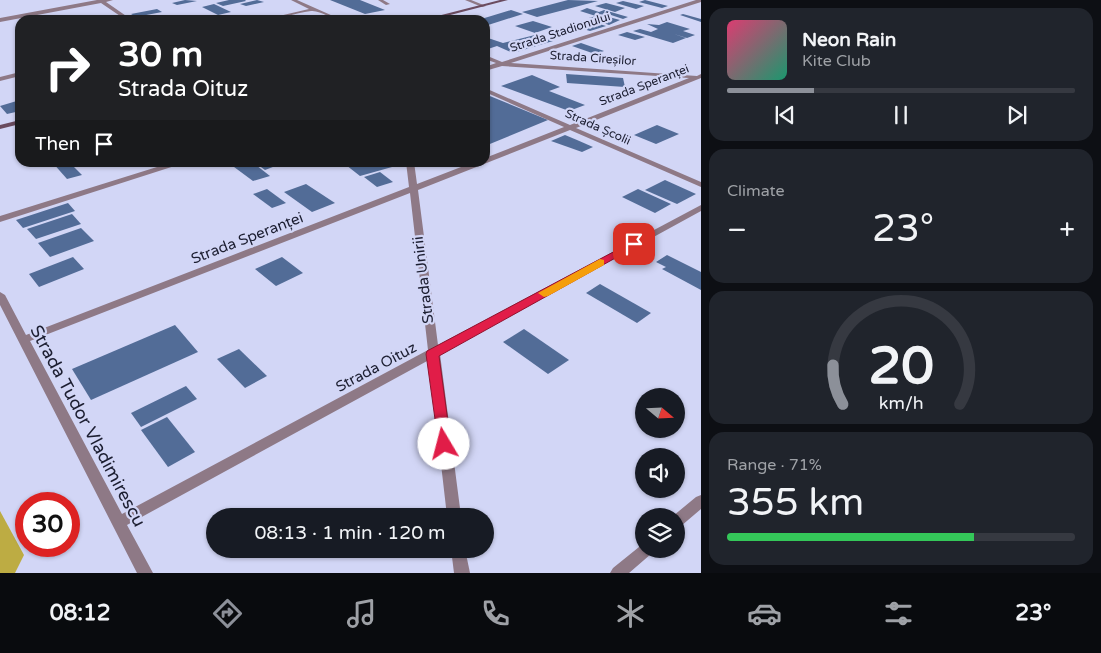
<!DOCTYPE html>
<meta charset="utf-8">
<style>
body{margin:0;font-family:"Varela Round",sans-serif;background:#20242c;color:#f1f3f6;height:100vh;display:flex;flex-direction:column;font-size:19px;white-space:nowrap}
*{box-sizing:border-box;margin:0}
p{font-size:16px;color:#9ea1a6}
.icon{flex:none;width:28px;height:28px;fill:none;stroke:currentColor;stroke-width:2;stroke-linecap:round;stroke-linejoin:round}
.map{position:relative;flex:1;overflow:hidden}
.drawer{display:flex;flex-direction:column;gap:8px;padding:8px;background:#0d0f14;width:400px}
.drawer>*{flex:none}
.top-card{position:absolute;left:15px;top:15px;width:475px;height:152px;border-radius:15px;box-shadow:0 1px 4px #0004;background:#202124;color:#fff;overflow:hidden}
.needle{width:32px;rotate:109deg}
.tools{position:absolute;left:635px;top:388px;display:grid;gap:10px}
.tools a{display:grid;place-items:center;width:50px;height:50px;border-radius:50%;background:#171b24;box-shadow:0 1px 4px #0004;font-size:25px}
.speed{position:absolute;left:15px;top:492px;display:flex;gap:10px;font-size:25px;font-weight:700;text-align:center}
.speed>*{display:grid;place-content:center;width:65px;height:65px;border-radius:50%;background:#171b24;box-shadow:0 1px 4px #0004;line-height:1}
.speed .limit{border:8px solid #d22;background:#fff;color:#111}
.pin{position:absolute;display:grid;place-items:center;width:42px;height:42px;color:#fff;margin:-21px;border-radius:10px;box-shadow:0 2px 8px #0006}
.me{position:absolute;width:55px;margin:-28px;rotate:352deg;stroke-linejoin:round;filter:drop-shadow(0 0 4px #0008)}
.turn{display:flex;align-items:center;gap:18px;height:105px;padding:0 20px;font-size:22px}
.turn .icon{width:65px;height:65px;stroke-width:2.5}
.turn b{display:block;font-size:35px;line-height:42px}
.then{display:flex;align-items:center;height:48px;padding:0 20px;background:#0003;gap:10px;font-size:19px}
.big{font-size:38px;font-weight:600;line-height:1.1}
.drawer .widget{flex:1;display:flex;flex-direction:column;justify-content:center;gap:8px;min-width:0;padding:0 18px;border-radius:15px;background:#20242c}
.drawer .dial{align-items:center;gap:0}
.dial svg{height:130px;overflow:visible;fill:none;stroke:#363941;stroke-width:7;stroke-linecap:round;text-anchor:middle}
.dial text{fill:#f1f3f6;stroke:none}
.song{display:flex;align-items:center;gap:15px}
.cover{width:60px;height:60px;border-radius:8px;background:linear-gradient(135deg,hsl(340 70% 55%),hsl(160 70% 35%))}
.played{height:5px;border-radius:2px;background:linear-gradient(90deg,#8c9099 25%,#363941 25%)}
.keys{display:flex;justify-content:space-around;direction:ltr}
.heat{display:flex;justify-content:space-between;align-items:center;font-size:28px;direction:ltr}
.charge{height:8px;border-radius:4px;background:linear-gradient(90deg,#34c759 71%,#363941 0)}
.trip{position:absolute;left:206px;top:508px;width:288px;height:50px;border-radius:25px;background:#171b24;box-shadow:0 1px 4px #0004;font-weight:600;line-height:50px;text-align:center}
.tabs{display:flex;height:80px;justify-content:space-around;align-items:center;background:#090b0e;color:#9ea1a6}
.tabs .icon{width:35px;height:35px}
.tabs .on{color:#8c9099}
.tabs b{font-size:22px;color:#f1f3f6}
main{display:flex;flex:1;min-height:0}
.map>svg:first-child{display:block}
.green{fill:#bdac43}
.building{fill:#526c97}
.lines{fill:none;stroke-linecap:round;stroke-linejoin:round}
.service{fill:#8e7986;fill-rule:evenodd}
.minor{fill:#8e7986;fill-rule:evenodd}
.secondary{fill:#6a4b5f;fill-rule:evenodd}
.route{fill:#e11d48;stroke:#92132f}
.slow{fill:#f59e0b}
.labels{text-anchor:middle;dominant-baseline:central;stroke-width:4.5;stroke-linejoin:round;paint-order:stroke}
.far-street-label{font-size:12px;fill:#1c1e31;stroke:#d2d6f6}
.street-label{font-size:15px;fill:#1c1e31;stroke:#d2d6f6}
.near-street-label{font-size:18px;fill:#1c1e31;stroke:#d2d6f6}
</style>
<main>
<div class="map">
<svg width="701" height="573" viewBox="0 0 701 573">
<rect width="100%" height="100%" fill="#d2d6f6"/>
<path class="green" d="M 0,511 L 24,555 L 15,573 L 0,573 Z"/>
<g class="building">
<path d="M 185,0 L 197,1 L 177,5 L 172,3 Z"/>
<path d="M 229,0 L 245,0 L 246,1 L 223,6 L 216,3 Z"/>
<path d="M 257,0 L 264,2 L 246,6 L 240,4 Z"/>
<path d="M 330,0 L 360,0 L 385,10 L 365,14 Z"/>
<path d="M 568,0 L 598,1 L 537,17 L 522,12 Z"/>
<path d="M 645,0 L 668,6 L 662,8 L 639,2 Z"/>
<path d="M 623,1 L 644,6 L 636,9 L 616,3 Z"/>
<path d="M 606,3 L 625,8 L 615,12 L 595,6 Z"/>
<path d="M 214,4 L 231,12 L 218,15 L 202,7 Z"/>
<path d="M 587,8 L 599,12 L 604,10 L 628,17 L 623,19 L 608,14 L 599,17 L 580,11 Z"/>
<path d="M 157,9 L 162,12 L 136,17 L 131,14 Z"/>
<path d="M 511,10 L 523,14 L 485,26 L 485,20 L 478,20 Z"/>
<path d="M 683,14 L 701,19 L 701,22 L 680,15 Z"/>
<path d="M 162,15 L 167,19 L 142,20 L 142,19 Z"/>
<path d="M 596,16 L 605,16 L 620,20 L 609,25 L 589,18 Z"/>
<path d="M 587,20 L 606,26 L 590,31 L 570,25 Z"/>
<path d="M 533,21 L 552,27 L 535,33 L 515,26 Z"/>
<path d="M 667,22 L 690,29 L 683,31 L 695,35 L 687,38 L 674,34 L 686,38 L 673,43 L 633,31 L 640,29 L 651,32 L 658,29 L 647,24 L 659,25 Z"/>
<path d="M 627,32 L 645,37 L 635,40 L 618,35 Z"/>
<path d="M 535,35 L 553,41 L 513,53 L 497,46 L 485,50 L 485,37 L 503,43 Z"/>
<path d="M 581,43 L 604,51 L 595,54 L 572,46 Z"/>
<path d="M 566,74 L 623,78 L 625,87 L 567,83 Z"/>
<path d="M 532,75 L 560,87 L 549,91 L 585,105 L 569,111 L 501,86 Z"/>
<path d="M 485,94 L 548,120 L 485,146 L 485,120 L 487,119 L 485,118 Z"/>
<path d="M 20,100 L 20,111 L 7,114 L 0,106 Z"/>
<path d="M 657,125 L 679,134 L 656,144 L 634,135 Z"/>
<path d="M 565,135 L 577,140 L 593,147 L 582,152 L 551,141 Z"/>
<path d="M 52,162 L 69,162 L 82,175 L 67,179 Z"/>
<path d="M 235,162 L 252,162 L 270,176 L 253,181 L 230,164 Z"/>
<path d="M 254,162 L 275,162 L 278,165 L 265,170 Z"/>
<path d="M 354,162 L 363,165 L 386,162 L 392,167 L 360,176 L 346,165 Z"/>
<path d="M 380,172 L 393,182 L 377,187 L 364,177 Z"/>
<path d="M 665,180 L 696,194 L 677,204 L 645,190 Z"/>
<path d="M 306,184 L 335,203 L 312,212 L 284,192 Z"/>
<path d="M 267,189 L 286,203 L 272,208 L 253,194 Z"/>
<path d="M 638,189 L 671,204 L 655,213 L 622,197 Z"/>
<path d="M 68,203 L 75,211 L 23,228 L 16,220 Z"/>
<path d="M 72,214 L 81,224 L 36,239 L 27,229 Z"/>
<path d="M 81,228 L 94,241 L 50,257 L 38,243 Z"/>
<path d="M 667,255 L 701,272 L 701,290 L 662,269 L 666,267 L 656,262 Z"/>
<path d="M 73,257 L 84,269 L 39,287 L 29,274 Z"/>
<path d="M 282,257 L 303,273 L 276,286 L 255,269 Z"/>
<path d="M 600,284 L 651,313 L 637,323 L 586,293 Z"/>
<path d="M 175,325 L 198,352 L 91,400 L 72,369 Z"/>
<path d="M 524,329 L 569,360 L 548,374 L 503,342 Z"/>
<path d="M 239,349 L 267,376 L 245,388 L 217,359 Z"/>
<path d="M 186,386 L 197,399 L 141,427 L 131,413 Z"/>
<path d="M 167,417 L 195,452 L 168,467 L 141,430 Z"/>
</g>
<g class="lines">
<g class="service">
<path d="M 378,0 L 383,0 L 390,4 L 386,5 Z"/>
<path d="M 465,0 L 471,0 L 486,6 L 482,7 Z"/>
</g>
<g class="minor">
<path d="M 97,0 L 113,0 L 106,2 L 132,20 L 126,20 L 101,3 L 0,22 L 0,18 Z"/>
<path d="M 291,0 L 297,0 L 342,20 C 331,20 321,10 311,11 C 294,13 279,20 262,20 L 309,9 Z"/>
<path d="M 696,0 L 701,0 L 701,2 L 511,63 L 697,76 L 701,74 L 701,78 L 576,128 L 701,182 L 701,187 L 570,130 L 418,190 L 438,345 L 701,205 L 701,211 L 440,354 L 461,516 L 447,516 L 429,360 L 127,525 L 153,573 L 137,573 L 0,305 L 0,292 L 5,295 L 26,335 L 409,187 L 406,162 L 414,162 L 417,184 L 474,162 L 485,162 L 485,158 L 564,127 L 485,92 L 485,88 L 570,125 L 689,78 L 502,66 L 485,71 L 485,67 L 496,63 L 485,59 L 485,55 L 502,62 ZM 410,193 L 428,350 L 122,514 L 30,341 Z"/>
<path d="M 20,72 L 20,76 L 0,81 L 0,77 Z"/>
<path d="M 173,162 L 187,162 L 0,222 L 0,216 Z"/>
<path d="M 701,495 L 701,509 L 681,526 L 676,528 L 676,516 L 673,516 L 696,497 Z"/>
<path d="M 644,543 L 644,549 L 653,549 L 651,554 L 629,573 L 610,573 L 613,568 Z"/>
<path d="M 451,549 L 465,549 L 470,573 L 454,573 Z"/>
</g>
<g class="secondary">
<path d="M 500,0 L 508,0 L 431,20 L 422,20 Z"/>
<path d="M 20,120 L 20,124 L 0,129 L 0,125 Z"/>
</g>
</g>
<path class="route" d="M 634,241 L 639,244 L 637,246 L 439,356 L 451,444 L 449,448 L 439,448 L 426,354 L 427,351 Z"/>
<path class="slow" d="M 600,259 L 604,260 L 604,265 L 548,296 L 544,297 L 538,293 Z"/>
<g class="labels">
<g class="far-street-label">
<text transform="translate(560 32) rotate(-18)">Strada Stadionului</text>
<text transform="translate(593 58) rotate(4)">Strada Cireșilor</text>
<text transform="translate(644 85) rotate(-21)">Strada Speranței</text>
<text transform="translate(598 127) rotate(24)">Strada Școlii</text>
</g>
<g class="street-label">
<text transform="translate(247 238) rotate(-21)">Strada Speranței</text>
<text transform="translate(423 280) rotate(-97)">Strada Unirii</text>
<text transform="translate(376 367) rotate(-28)">Strada Oituz</text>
</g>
<g class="near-street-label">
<text transform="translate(88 426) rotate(62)">Strada Tudor Vladimirescu</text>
</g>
</g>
</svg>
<div class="tools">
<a><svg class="needle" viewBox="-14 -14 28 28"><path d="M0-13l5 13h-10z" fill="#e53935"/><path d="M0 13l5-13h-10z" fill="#9ea1a6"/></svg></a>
<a><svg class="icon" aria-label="sound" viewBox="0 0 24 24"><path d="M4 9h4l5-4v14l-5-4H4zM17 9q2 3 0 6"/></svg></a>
<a><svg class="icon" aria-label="layers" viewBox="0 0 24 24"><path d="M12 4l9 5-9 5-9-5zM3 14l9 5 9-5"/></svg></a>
</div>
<div class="speed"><div class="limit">30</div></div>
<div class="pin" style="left:634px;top:244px;background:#d93025"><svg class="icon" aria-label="arrive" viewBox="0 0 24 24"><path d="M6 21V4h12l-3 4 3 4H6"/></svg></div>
<svg class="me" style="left:444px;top:444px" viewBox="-20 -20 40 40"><circle r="19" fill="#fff"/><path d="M0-13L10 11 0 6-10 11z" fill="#e11d48"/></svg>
<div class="trip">08:13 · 1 min · 120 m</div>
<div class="top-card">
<div class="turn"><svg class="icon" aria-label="right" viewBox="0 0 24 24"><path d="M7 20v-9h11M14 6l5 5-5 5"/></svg><div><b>30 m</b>Strada Oituz</div></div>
<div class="then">Then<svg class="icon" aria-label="arrive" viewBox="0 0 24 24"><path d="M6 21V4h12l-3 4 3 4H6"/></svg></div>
</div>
</div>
<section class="drawer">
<div class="widget">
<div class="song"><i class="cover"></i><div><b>Neon Rain</b><p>Kite Club</p></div></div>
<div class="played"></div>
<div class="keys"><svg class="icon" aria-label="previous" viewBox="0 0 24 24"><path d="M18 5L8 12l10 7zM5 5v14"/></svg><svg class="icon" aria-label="pause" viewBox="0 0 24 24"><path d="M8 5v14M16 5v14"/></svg><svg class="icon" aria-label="next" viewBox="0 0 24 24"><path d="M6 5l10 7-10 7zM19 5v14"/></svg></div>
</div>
<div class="widget"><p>Climate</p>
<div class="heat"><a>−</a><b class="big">23°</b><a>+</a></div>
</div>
<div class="widget dial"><svg viewBox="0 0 100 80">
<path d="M14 69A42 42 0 1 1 86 69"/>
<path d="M14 69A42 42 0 0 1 8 45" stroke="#8c9099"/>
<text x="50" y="56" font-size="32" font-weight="700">20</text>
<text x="50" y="72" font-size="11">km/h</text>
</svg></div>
<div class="widget"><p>Range · 71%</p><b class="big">355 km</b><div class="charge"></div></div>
</section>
</main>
<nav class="tabs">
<b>08:12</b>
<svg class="icon on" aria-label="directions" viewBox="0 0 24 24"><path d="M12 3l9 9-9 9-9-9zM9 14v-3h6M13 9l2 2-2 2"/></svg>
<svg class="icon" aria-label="music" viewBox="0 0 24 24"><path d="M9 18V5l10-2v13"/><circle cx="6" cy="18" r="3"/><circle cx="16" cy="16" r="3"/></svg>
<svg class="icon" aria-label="phone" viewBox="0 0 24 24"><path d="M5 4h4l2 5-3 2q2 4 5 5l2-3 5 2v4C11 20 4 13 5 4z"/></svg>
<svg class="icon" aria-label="climate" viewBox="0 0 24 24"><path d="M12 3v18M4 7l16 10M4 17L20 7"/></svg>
<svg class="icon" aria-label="car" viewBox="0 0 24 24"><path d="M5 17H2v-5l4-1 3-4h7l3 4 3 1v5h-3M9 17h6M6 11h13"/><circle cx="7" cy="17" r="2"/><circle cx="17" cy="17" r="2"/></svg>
<svg class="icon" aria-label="filters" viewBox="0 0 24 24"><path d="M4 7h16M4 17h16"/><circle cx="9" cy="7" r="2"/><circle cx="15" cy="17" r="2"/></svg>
<b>23°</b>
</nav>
